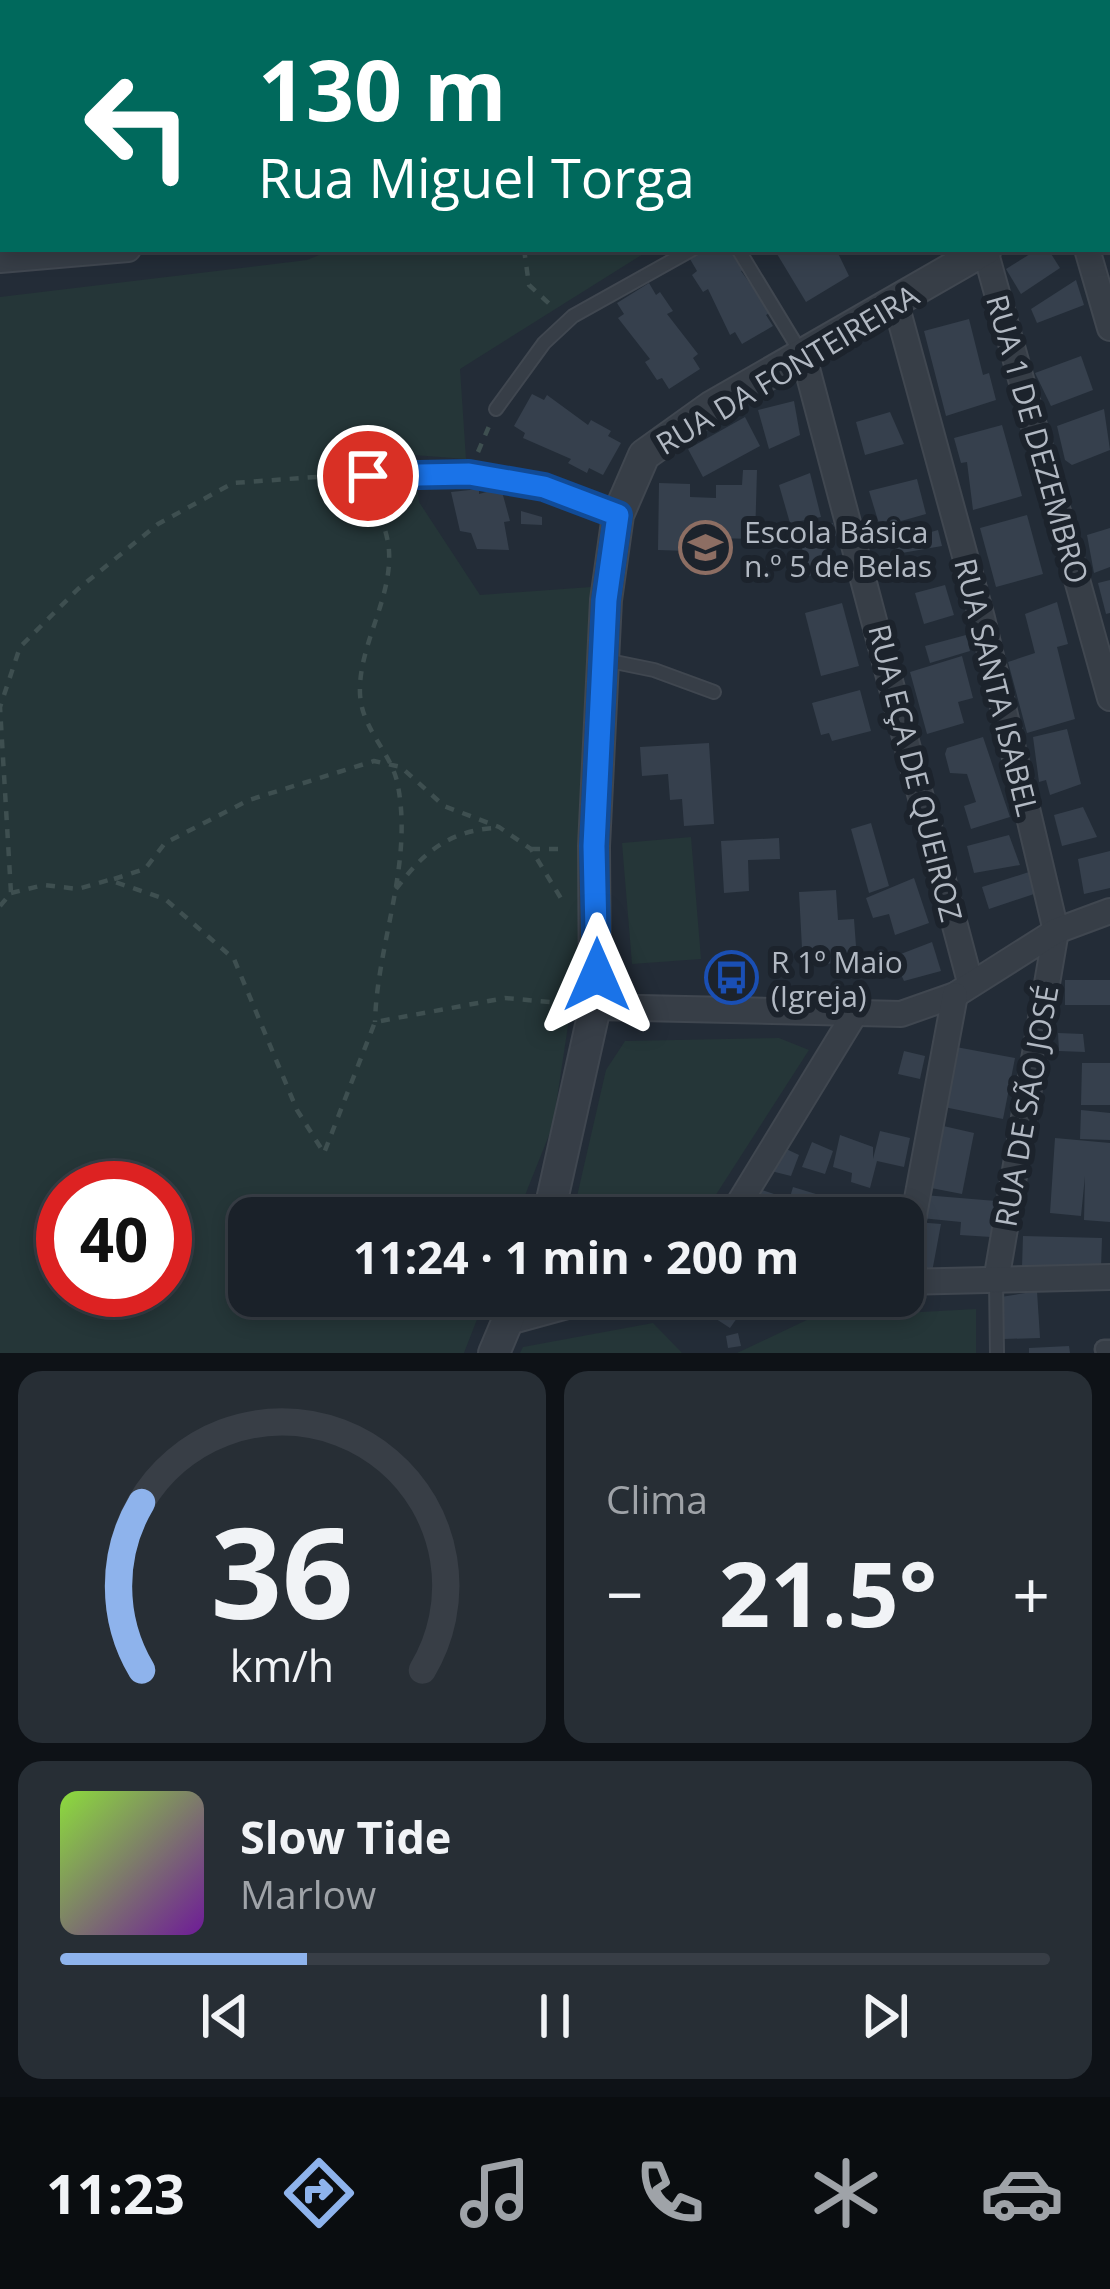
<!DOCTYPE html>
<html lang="pt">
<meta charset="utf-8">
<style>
body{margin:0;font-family:"Open Sans",sans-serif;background:#272e35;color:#f1f3f6;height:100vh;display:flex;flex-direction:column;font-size:45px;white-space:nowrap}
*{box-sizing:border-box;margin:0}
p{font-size:39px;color:#9fa3a8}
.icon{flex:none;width:66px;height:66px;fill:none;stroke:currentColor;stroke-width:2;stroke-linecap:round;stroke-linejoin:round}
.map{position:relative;height:1353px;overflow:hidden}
.panel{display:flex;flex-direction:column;gap:18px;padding:18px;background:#0e1217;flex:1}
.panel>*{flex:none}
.top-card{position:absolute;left:0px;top:0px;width:1110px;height:252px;box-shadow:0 6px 18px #0003,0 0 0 3px #383e46;background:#00695c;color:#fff;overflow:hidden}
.speed{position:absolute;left:36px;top:1161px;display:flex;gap:24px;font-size:60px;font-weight:700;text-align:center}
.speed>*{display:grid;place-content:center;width:156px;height:156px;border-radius:50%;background:#1a2129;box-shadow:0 6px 18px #0003,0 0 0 3px #383e46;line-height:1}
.speed .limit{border:18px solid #d22;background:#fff;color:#111}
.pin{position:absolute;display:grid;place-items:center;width:102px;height:102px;color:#fff;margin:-51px;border:6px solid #fff;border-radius:50%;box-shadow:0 3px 12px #0007}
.me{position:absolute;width:132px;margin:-66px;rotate:0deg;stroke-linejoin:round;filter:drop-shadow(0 0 9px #0008)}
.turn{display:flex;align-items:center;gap:42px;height:252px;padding:0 60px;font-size:54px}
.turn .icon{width:156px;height:156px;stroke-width:2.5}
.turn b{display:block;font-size:84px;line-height:102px}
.big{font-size:90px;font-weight:700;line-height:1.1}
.panel .widget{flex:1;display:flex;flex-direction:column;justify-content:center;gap:18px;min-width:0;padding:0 42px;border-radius:24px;background:#272e35}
.panel .dial{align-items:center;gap:0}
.dial svg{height:312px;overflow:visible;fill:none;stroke:#383e46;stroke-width:7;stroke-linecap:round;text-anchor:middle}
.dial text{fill:#f1f3f6;stroke:none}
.song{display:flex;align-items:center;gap:36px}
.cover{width:144px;height:144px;border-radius:18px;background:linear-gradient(135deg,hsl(90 70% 55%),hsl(280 70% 35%))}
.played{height:12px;border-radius:6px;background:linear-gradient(90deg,#8eb3ec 25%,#383e46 25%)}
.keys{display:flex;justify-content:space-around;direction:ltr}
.heat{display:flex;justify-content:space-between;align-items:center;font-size:66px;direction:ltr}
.panel .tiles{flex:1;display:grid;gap:18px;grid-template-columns:1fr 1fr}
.widget:last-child{grid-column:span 2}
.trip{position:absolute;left:228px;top:1197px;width:696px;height:120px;border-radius:24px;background:#1a2129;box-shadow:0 6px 18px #0003,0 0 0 3px #383e46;font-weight:700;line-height:120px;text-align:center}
.tab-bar{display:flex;height:192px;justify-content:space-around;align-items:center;background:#0a0d10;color:#9fa3a8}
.tab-bar .icon{width:84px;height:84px}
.tab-bar .current{color:#8eb3ec}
.tab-bar b{font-size:54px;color:#f1f3f6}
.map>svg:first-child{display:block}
.green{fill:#253638;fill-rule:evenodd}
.building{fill:#36404d}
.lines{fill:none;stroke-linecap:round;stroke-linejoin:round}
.service-casing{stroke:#404750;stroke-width:16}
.pedestrian-casing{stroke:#404750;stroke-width:21}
.minor-casing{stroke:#404750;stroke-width:28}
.tertiary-casing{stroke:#404750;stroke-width:34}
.path{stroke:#3e4f50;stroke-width:4.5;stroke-dasharray:9 9;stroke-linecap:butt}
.service{stroke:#373e47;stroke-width:12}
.pedestrian{stroke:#373e47;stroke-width:16}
.minor{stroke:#373e47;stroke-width:24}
.tertiary{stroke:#373e47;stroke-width:30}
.route-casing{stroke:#114b97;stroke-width:30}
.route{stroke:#1a73e8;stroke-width:21}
.labels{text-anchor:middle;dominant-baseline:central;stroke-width:12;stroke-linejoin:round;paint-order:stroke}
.street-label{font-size:30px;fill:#b2b9c3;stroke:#1c232c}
.poi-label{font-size:30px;fill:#b2b9c3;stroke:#1c232c;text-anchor:start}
</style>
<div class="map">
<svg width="1110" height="1353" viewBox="0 0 1110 1353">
<rect width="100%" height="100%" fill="#232c37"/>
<g class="green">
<path d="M 26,0 L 215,0 L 26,3 Z"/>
<path d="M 284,0 L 687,0 L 688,2 L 285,3 Z"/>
<path d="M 736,0 L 1059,0 L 1060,3 L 729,3 Z"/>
<path d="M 334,249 L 651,249 L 460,369 L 466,459 L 414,455 L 419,502 L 480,595 L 591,587 L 577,966 L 553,1125 L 516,1218 L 249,1218 L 249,1296 L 486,1296 L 464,1353 L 0,1353 L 0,297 L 307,260 ZM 63,1188 L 165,1188 L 165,1290 L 63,1290 Z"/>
<path d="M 691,837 L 701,959 L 632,964 L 622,843 Z"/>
<path d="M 779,1038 L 809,1050 L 701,1218 L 572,1218 L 606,1070 L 625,1041 Z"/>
<path d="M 976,1309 L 976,1353 L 737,1353 L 811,1318 Z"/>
<path d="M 653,1323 L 682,1353 L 520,1353 L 523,1347 Z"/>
</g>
<g class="building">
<path d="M 706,249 L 734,249 L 746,268 L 741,271 L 771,312 L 766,315 L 773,326 L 742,344 L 735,332 L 730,335 L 708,289 L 703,292 L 692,275 L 697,271 L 690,259 Z"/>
<path d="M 774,249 L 836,249 L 849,276 L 806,302 Z"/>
<path d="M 1038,249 L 1048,249 L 1060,268 L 1021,294 L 1006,269 Z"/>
<path d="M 1076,280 L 1084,305 L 1037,323 L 1031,309 Z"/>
<path d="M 649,283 L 656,295 L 660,292 L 673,311 L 667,314 L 698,354 L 693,358 L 700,369 L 669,389 L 662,378 L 657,380 L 645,362 L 650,359 L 618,318 L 624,314 L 617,303 Z"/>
<path d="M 969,319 L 983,375 L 989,373 L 996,400 L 946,416 L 924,331 Z"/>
<path d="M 1081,356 L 1093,390 L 1051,406 L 1035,373 Z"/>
<path d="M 532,394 L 544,400 L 547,395 L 588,425 L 591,420 L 611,431 L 608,436 L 621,443 L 603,475 L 589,468 L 587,473 L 568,463 L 571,459 L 523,438 L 525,433 L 514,426 Z"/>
<path d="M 794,401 L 800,435 L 769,449 L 758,410 Z"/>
<path d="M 1104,409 L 1110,450 L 1072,465 L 1065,460 L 1057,426 Z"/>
<path d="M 890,412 L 904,444 L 865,455 L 856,422 Z"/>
<path d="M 745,417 L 760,446 L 703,477 L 688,449 Z"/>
<path d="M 1002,425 L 1022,496 L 973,510 L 967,462 L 961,463 L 954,438 Z"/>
<path d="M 743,470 L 757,470 L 755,539 L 715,538 L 716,526 L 689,525 L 688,551 L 658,550 L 659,483 L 690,484 L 690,497 L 716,498 L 716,485 L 742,485 Z"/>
<path d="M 810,473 L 821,517 L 790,523 L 779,485 Z"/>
<path d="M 917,479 L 926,514 L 880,527 L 869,491 Z"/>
<path d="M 501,488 L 510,521 L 504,522 L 509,550 L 477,549 L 471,533 L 460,531 L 451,492 L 479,489 L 479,494 Z"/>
<path d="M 521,511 L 542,517 L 542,525 L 521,524 Z"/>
<path d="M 1027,515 L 1043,574 L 996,587 L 980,528 Z"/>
<path d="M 833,523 L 836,536 L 780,549 L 777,536 Z"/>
<path d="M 1110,528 L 1110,567 L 1094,573 L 1087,535 Z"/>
<path d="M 938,530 L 942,546 L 896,554 L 893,543 Z"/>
<path d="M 828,541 L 834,566 L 795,582 L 790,560 L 804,557 L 802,548 Z"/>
<path d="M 1110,580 L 1110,613 L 1106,614 L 1098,583 Z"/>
<path d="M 945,585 L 954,615 L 924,624 L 915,593 Z"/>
<path d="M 1057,602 L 1068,644 L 1057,647 L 1075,719 L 1027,733 L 1008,662 L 1035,653 L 1025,614 Z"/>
<path d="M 842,603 L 859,666 L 821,676 L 805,613 Z"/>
<path d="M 966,635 L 970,651 L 930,663 L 925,646 Z"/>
<path d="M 962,656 L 973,698 L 958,702 L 964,723 L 927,734 L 910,672 Z"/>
<path d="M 860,690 L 871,731 L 832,741 L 829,733 L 821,735 L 812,703 Z"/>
<path d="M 1067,729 L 1081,784 L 1050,795 L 1046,780 L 1039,782 L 1033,737 Z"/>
<path d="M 983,737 L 1010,817 L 971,829 L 964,806 L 976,802 L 967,774 L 950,773 L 945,754 L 947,748 Z"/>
<path d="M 709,743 L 714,824 L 684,826 L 682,799 L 670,800 L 668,774 L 642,776 L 640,747 Z"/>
<path d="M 1083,807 L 1097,837 L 1062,846 L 1054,815 Z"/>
<path d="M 871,823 L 889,886 L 869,893 L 851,829 Z"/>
<path d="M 1009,835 L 1020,865 L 974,873 L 967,846 Z"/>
<path d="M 779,838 L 780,859 L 748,860 L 749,891 L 724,893 L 721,841 Z"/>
<path d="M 1110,851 L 1110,888 L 1084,894 L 1078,859 Z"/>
<path d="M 1029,872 L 1034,894 L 989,909 L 982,887 Z"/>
<path d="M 914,878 L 929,923 L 895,935 L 889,914 L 873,918 L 866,898 Z"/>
<path d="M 836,890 L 838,920 L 854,919 L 857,960 L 803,967 L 799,892 Z"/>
<path d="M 932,942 L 941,971 L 904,981 L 893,957 Z"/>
<rect x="1065" y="980" width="45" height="25"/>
<path d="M 1058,1033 L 1083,1034 L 1085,1052 L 1059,1051 Z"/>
<path d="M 956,1047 L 1015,1058 L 1003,1119 L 944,1107 Z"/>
<path d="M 904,1051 L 925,1056 L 920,1079 L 898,1074 Z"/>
<path d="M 1082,1063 L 1110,1063 L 1110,1105 L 1081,1105 Z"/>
<path d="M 1081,1110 L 1110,1113 L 1110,1140 L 1080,1139 Z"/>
<path d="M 939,1125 L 974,1133 L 962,1194 L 926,1187 Z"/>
<path d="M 880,1131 L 910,1138 L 904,1167 L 877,1161 L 870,1188 L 851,1182 L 852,1173 L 833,1167 L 840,1135 L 873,1147 L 873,1159 Z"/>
<path d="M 1055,1138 L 1110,1143 L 1110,1222 L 1084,1220 L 1085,1176 L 1081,1216 L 1050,1213 Z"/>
<path d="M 812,1142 L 833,1151 L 825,1174 L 802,1167 Z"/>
<path d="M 782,1147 L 799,1155 L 791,1176 L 767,1170 Z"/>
<path d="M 793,1187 L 829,1198 L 825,1218 L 785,1214 Z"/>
<path d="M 759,1189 L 783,1197 L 776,1218 L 745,1213 Z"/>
<path d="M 924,1195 L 996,1201 L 991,1237 L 960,1235 L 961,1222 L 921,1218 Z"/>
<path d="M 916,1222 L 941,1224 L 932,1272 L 911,1270 Z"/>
<path d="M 1023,1236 L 1102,1238 L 1101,1268 L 1022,1267 Z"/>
<path d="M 1037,1291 L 1040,1338 L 1003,1339 L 1001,1297 Z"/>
<path d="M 693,1296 L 724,1296 L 742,1311 L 730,1328 L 690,1302 Z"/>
<path d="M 738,1333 L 741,1346 L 728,1348 L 726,1336 Z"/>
<path d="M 1069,1346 L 1070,1353 L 1029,1353 L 1029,1348 Z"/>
</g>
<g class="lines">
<defs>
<g id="service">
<path d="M 738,249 L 803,356"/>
<path d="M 496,409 L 544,343 L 573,316 L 693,249"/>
<path d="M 605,660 L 654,670 L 714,692"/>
<path d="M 996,1281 L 997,1353"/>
</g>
<path id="pedestrian" d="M 1104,1349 L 1110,1349"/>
<g id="minor">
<path d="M 1087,249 L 1110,328"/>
<path d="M 985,250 L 1110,698"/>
<path d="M 0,260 L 128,249"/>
<path d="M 896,304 L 982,618 L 1056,931 L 996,1281"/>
<path d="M 804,357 L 970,982"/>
<path d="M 368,475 L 468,474 L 544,487 L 618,515"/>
<path d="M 595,1007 L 901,1014 L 955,995 L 1056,931 L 1110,911"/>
<path d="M 730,1218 L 854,1015"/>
<path d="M 903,1274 L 955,995"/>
<path d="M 903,1282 L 1110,1277"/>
<path d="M 509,1322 L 604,1296"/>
</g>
<g id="tertiary">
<path d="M 1107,172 L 1110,171"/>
<path d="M 548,1218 L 595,1007 L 594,846 L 606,600 L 618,515 L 644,455 L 711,407 L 986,249"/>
<path d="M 494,1353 L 518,1296"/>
</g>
</defs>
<use href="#service" class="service-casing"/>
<use href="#pedestrian" class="pedestrian-casing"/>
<use href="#minor" class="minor-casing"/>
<use href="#tertiary" class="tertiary-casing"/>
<g class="path">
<path d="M 27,0 L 28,3"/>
<path d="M 524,249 L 529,285 L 555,309"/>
<path d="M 478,452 L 490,424"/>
<path d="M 374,497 C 379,514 388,533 389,551 C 392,600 358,646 360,694 C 362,731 392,752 398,786 C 413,865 377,944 375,1022"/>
<path d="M 531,849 L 567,849"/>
<path d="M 114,879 L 145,869 L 165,843 L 249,800 L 374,761 L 401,767 L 444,806 L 499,827 L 531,849 L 565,905"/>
<path d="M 396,889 C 423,853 447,832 493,828"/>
<path d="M 11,893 L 44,885 L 78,889 L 109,880 L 165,899 L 234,959 L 297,1110 L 324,1153 L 375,1022 L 505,998 L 571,1004"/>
<path d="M 0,906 L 11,893 L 0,707 L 20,647 L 78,589 L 158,524 L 233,483 L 343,475"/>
</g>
<use href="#service" class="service"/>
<use href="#pedestrian" class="pedestrian"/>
<use href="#minor" class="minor"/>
<use href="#tertiary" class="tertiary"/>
</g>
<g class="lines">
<defs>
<path id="route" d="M 368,476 L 469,474 L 544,487 L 618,515 L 606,600 L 594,846 L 597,975"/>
</defs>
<use href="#route" class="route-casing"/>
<use href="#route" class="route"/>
</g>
<defs>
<symbol id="school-ring" viewBox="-11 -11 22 22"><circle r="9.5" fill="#1c232c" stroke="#8d6e63" stroke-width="1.5"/><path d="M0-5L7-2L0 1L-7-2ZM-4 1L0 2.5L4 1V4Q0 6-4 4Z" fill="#8d6e63"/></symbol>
<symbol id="bus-ring" viewBox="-11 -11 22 22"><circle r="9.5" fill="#1c232c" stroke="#1a4fb4" stroke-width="1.5"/><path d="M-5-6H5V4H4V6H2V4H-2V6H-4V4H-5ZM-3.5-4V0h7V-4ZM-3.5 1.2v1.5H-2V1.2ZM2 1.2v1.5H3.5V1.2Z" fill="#1a4fb4"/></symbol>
</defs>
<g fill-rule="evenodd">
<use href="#school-ring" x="676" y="518" width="59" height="59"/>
<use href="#bus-ring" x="702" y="948" width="59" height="59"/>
</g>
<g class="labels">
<g class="street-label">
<text transform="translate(787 369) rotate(-31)">RUA DA FONTEIREIRA</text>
<text transform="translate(1038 439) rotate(74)">RUA 1 DE DEZEMBRO</text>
<text transform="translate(997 687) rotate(76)">RUA SANTA ISABEL</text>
<text transform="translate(916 773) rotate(76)">RUA EÇA DE QUEIROZ</text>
<text transform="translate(1026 1106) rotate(-80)">RUA DE SÃO JOSÉ</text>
</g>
<g class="poi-label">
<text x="744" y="531">Escola Básica<tspan x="744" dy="34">n.º 5 de Belas</tspan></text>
<text x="771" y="961">R 1º Maio<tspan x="771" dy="34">(Igreja)</tspan></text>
</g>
</g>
</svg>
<div class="speed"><div class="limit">40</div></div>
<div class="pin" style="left:368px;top:476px;background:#d93025"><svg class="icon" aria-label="arrive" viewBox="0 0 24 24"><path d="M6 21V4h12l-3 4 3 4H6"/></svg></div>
<svg class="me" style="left:597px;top:975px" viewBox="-20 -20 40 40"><path d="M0-17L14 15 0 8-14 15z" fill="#1a73e8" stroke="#fff" stroke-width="4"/></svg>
<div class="trip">11:24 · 1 min · 200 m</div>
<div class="top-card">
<div class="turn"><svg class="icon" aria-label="left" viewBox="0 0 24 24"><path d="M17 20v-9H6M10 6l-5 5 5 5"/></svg><div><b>130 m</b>Rua Miguel Torga</div></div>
</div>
</div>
<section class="panel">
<div class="tiles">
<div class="widget dial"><svg viewBox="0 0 100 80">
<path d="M14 69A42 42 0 1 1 86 69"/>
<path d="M14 69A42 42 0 0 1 14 26" stroke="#8eb3ec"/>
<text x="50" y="56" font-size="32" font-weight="700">36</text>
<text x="50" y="72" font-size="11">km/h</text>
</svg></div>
<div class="widget"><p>Clima</p>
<div class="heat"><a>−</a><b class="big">21.5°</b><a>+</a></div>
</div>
<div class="widget">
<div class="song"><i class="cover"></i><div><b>Slow Tide</b><p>Marlow</p></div></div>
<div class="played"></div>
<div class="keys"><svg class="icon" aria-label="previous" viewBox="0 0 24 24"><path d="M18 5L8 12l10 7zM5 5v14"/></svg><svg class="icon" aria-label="pause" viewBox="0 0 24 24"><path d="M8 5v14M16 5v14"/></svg><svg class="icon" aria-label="next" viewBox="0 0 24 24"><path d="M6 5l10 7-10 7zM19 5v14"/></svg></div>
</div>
</div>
</section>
<nav class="tab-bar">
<b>11:23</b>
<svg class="icon current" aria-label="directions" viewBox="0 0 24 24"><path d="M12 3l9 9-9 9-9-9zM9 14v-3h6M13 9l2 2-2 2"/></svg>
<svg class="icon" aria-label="music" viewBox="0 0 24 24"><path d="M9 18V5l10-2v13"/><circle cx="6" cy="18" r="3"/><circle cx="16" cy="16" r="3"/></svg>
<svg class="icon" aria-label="phone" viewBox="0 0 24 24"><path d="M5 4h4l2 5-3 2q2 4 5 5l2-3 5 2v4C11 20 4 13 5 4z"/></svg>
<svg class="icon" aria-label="climate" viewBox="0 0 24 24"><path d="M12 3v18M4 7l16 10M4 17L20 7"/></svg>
<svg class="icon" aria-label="car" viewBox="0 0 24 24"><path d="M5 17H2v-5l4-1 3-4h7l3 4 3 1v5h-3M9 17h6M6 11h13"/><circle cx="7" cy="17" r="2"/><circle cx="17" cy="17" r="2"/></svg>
</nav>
